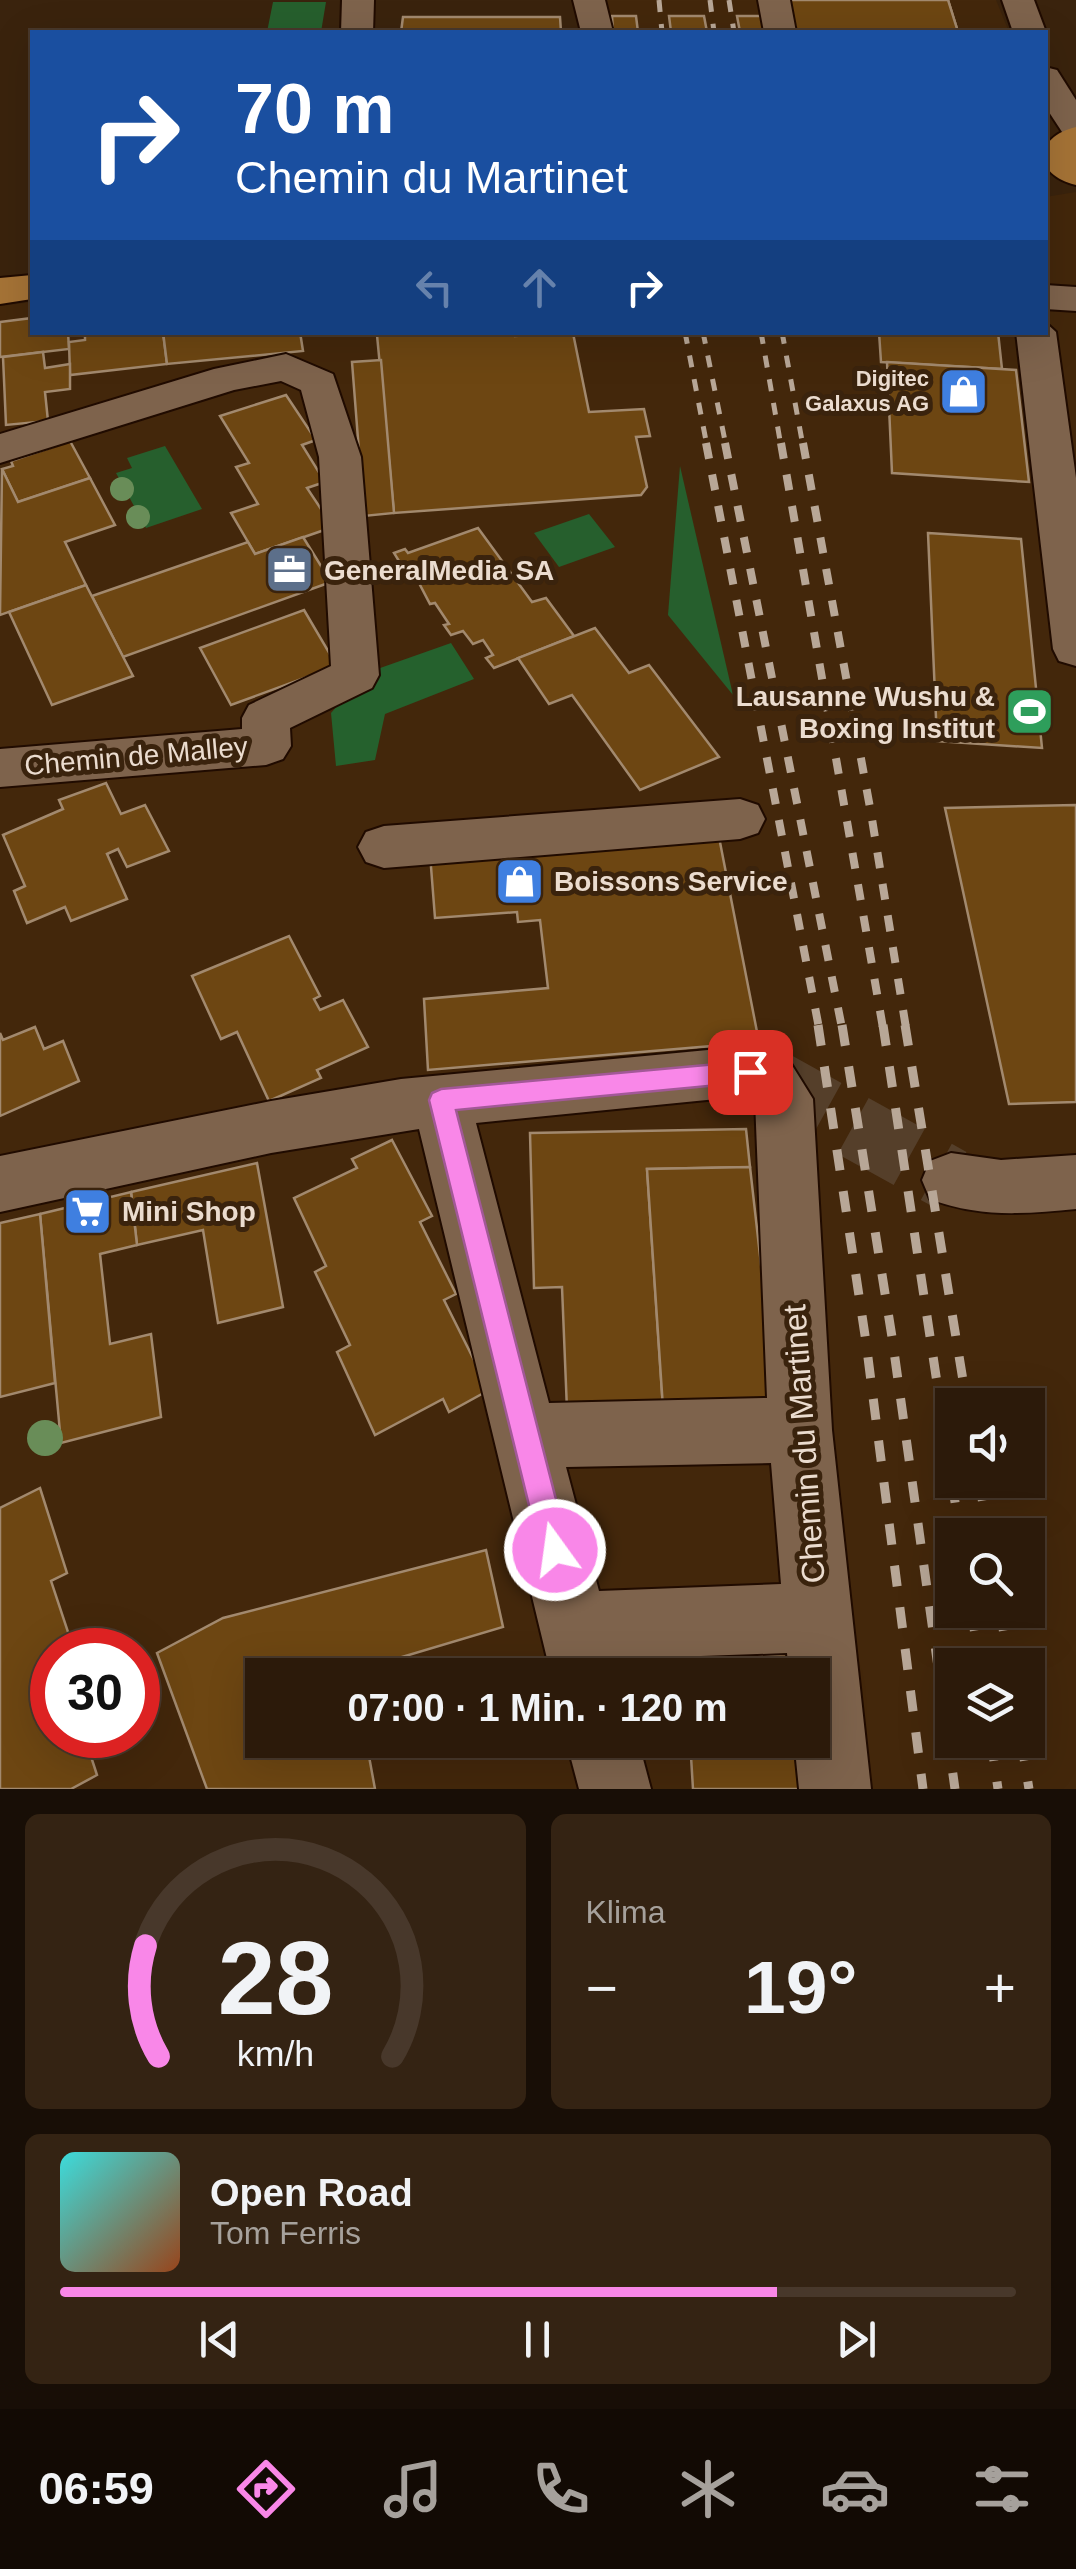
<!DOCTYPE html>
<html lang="de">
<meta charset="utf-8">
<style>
body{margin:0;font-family:Helvetica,sans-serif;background:#342313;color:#f1f3f6;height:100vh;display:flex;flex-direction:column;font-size:38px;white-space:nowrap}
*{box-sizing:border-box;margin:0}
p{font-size:32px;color:#a6a19c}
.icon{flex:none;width:55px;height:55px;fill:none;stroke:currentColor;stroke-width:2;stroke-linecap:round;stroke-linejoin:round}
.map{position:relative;height:1789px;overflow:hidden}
.drawer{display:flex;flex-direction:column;gap:25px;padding:25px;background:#180e06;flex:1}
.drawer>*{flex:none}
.banner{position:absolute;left:30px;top:30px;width:1018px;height:305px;border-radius:0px;box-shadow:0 10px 40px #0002,0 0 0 2px #48382b;background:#1a4fa0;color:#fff;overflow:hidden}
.controls{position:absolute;left:935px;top:1388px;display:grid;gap:20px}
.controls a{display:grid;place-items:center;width:110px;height:110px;border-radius:0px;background:#2c1a0a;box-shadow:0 10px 40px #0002,0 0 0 2px #48382b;font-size:50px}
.speed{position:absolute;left:30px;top:1628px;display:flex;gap:20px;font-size:50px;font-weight:700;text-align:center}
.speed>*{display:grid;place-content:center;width:130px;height:130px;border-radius:50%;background:#2c1a0a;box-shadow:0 10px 40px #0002,0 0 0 2px #48382b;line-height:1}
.speed .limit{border:15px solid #d22;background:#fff;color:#111}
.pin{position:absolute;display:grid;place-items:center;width:85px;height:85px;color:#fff;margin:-42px;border-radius:20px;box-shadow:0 5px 15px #0006}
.me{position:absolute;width:110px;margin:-55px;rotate:346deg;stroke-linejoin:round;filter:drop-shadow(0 0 8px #0008)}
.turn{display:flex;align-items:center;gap:35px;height:210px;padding:0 40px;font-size:45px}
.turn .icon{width:130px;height:130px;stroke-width:2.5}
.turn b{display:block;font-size:70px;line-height:85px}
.lanes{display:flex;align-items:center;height:95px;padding:0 40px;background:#0003;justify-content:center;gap:50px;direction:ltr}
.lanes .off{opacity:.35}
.big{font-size:75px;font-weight:600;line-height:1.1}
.drawer .tile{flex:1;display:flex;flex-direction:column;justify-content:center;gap:15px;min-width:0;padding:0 35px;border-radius:15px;background:#342313}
.drawer .dial{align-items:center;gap:0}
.dial svg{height:260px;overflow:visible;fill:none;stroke:#48382b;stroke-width:7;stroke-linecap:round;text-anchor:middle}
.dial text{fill:#f1f3f6;stroke:none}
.song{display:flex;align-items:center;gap:30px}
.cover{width:120px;height:120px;border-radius:15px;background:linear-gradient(135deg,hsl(180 70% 55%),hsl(20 70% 35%))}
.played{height:10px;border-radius:5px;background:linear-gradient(90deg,#f987e8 75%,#48382b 75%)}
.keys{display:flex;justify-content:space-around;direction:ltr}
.heat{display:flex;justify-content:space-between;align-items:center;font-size:55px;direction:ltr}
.drawer .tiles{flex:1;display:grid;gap:25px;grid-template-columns:1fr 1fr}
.tile:last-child{grid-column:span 2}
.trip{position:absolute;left:245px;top:1658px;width:585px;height:100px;border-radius:0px;background:#2c1a0a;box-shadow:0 10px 40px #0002,0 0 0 2px #48382b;font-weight:600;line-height:100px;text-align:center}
.menu{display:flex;height:160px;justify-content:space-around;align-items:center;background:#120a04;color:#a6a19c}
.menu .icon{width:70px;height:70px}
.menu .current{color:#f987e8}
.menu b{font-size:45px;color:#f1f3f6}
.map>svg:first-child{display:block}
.built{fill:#43270b;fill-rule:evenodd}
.green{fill:#265f2d}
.forest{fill:#25612d}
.building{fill:#6d4612;stroke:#a2896e;stroke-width:2.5}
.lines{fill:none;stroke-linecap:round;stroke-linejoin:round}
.minor-tunnel{stroke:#553f2a;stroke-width:64;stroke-dasharray:64 31;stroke-linecap:butt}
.minor-casing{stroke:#200b00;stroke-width:4}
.major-casing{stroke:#200b00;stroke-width:4}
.minor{fill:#7e634c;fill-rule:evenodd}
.major{fill:#a57336;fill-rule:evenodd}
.rail-far2{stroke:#b8a797;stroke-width:5;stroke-dasharray:12 12;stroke-linecap:butt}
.rail-far1{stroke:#b8a797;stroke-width:8;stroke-dasharray:16 16;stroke-linecap:butt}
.rail{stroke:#b8a797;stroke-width:9;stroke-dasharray:21 21;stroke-linecap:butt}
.tree{fill:#698d58}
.route{fill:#f987e8;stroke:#a25897;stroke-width:2.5}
.labels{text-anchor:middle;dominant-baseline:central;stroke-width:10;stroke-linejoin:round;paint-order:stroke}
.far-poi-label{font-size:22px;font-weight:bold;fill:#ebdccf;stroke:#3a230d;text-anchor:end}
.poi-label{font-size:28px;font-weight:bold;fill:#ebdccf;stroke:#3a230d;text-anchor:start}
.street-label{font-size:28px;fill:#ebdccf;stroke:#3a230d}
.near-street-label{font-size:32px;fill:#ebdccf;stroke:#3a230d}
</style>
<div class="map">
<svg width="1076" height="1789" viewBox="0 0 1076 1789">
<rect width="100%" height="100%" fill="#3a230d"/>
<g class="built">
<path d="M 600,0 L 996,0 L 1009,32 L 605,32 Z"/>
<path d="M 1076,192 L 1076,1789 L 0,1789 L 0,306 L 32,302 L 32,332 L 1045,332 L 1045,197 ZM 952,1405 L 1028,1405 L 1028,1480 L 952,1480 ZM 952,1535 L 1028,1535 L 1028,1610 L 952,1610 ZM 52,1650 L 138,1650 L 138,1735 L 52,1735 ZM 952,1665 L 1028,1665 L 1028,1740 L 952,1740 ZM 262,1675 L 812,1675 L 812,1740 L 262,1740 Z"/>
</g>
<g class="green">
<path d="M 273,2 L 326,2 L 321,32 L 267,32 Z"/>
<path d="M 165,446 L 202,509 L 146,528 L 116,473 L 132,468 L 127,458 Z"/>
<path d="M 680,466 L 733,695 L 668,615 Z"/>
<path d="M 589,514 L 615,547 L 559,567 L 534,533 Z"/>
</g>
<path class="forest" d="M 451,643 L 474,679 L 385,714 L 375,760 L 336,766 L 331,713 L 366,673 Z"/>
<g class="building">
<path d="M 787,0 L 948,0 L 958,32 L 797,32 Z"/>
<path d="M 787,0 L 948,0 L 958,32 L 797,32 Z"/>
<path d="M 612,16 L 636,16 L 638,32 L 613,32 Z"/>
<path d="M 669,16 L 704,16 L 707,32 L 671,32 Z"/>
<path d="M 737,16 L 761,16 L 764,32 L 740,32 Z"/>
<path d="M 403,17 L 560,17 L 561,32 L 401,32 Z"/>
<path d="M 32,318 L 32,332 L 68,332 L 69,349 L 0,357 L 0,322 Z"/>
<path d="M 85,332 L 163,332 L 167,364 L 70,375 L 69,342 L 85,340 Z"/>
<path d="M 163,332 L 300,332 L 303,351 L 167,364 Z"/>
<path d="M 384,332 L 514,332 L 515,336 L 573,333 L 589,412 L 644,409 L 650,436 L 636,437 L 647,487 L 641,495 L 394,513 L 377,335 Z"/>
<path d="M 879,332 L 998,332 L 1002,369 L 881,362 Z"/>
<path d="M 43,352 L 45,368 L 70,364 L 70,389 L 45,392 L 48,421 L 6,425 L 3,357 Z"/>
<path d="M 381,360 L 394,513 L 364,516 L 352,362 Z"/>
<path d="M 887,362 L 1016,370 L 1029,482 L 892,473 Z"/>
<path d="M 286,395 L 316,440 L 302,445 L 325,482 L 307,488 L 333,527 L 255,554 L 231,513 L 258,504 L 236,467 L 249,463 L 220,416 Z"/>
<path d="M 70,441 L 90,478 L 18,502 L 2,469 L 13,466 L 11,461 Z"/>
<path d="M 2,469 L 18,502 L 90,478 L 115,525 L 65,542 L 86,585 L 0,615 Z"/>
<path d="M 478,528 L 532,602 L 546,598 L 574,636 L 494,668 L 486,658 L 493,655 L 483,640 L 473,644 L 463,631 L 451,635 L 444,625 L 449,624 L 435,603 L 430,604 L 409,564 L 402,566 L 394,553 L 405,549 L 408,553 Z"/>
<path d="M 928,533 L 1021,539 L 1042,748 L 937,741 Z"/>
<path d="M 303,537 L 331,582 L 123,657 L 92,596 L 248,542 L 255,554 Z"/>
<path d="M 86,585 L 133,676 L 52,705 L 9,612 Z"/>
<path d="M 304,610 L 337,666 L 231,705 L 200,648 Z"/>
<path d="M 595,628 L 629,673 L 649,665 L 719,757 L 640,790 L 572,695 L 549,704 L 518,658 Z"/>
<path d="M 106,783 L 121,814 L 145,805 L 169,851 L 127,867 L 118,849 L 107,854 L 127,899 L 71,921 L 65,907 L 27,923 L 14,891 L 25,886 L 3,835 L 63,809 L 59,800 Z"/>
<path d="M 1076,805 L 1076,1102 L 1009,1104 L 945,808 Z"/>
<path d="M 718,832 L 759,1042 L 428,1070 L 424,999 L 548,988 L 540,920 L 518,922 L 517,912 L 435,918 L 430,854 Z"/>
<path d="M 289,936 L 320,996 L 314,999 L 320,1010 L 343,1000 L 368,1047 L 317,1070 L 321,1078 L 269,1101 L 237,1032 L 221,1039 L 192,976 Z"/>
<path d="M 35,1027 L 44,1049 L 63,1041 L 79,1081 L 0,1116 L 0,1033 L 3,1040 Z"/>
<path d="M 746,1129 L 750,1167 L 647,1169 L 663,1408 L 567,1410 L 562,1287 L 534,1288 L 530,1133 Z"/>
<path d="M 392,1140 L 432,1216 L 420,1222 L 456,1294 L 444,1300 L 489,1390 L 449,1412 L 443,1399 L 375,1435 L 337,1352 L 350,1345 L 315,1272 L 326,1266 L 294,1198 L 357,1168 L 352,1159 Z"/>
<path d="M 257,1163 L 283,1307 L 218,1323 L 203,1230 L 137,1245 L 131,1192 Z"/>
<path d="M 750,1167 L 777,1406 L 663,1408 L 647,1169 Z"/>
<path d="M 131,1192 L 137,1245 L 100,1254 L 110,1344 L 151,1334 L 161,1417 L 61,1443 L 40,1214 Z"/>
<path d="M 40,1214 L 55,1383 L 0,1397 L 0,1223 Z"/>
<path d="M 40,1488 L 67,1573 L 51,1581 L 74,1650 L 52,1650 L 52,1735 L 84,1735 L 97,1775 L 71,1789 L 0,1789 L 0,1508 Z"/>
<path d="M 486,1550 L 503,1627 L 355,1671 L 355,1675 L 262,1675 L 262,1740 L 366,1740 L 375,1789 L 207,1789 L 157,1653 L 223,1618 Z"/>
<path d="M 795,1654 L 797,1675 L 685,1675 L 684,1657 Z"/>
<path d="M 690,1740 L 804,1740 L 810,1789 L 693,1789 Z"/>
</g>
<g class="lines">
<path class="minor-tunnel" d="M 770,1080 L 951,1180"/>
<defs>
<g id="minor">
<path d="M 342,0 L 374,0 L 373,32 L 341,32 Z"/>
<path d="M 573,0 L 605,0 L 613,32 L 581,32 Z"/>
<path d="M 758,0 L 790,0 L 796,32 L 764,32 Z"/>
<path d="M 1002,0 L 1034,0 L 1046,32 L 1045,33 L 1013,32 Z"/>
<path d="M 1045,67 L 1057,70 L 1076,100 L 1076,139 L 1064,135 L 1045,106 Z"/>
<path d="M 1045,285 L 1076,287 L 1076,311 L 1045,309 Z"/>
<path d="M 1045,322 L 1056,332 L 1076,478 L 1076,666 L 1059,661 L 1053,649 L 1016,332 L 1045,332 Z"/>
<path d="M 286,354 L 333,374 L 361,457 L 379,675 L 372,688 L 290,728 L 291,746 L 283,759 L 266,765 L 0,787 L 0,749 L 242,729 L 242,718 L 249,705 L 331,666 L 319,457 L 301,390 L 281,381 L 234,390 L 0,463 L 0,434 L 214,369 Z"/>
<path d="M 740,799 L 758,805 L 765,819 L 758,833 L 740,839 L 384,868 L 366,862 L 358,847 L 366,832 L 384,826 Z"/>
<path d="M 750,1046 L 790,1062 L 813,1099 L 832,1430 L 871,1789 L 799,1789 L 794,1740 L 812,1740 L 812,1675 L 789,1675 L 787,1653 L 617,1659 L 621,1675 L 551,1675 L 419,1129 L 271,1153 L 0,1212 L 0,1156 L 271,1101 L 401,1079 ZM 747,1096 L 755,1100 L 767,1398 L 549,1403 L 476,1123 ZM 771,1463 L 781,1584 L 599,1591 L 566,1467 Z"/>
<path d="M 951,1153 L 1001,1160 L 1076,1155 L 1076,1209 C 1025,1214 979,1218 930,1199 L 922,1180 L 930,1161 Z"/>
<path d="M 566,1740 L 638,1740 L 651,1789 L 579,1789 Z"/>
</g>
<g id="major">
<path d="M 1076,127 L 1076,185 C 1033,175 1033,137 1076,127 Z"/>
<path d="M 32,275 L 32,299 L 0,304 L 0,278 Z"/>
</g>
</defs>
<use href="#minor" class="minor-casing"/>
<use href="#major" class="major-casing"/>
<use href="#minor" class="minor"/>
<use href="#major" class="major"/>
<g class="rail-far2">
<path d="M 659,0 L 662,32"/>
<path d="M 710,0 L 714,32"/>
<path d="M 729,0 L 734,32"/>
<path d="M 685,332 L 707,446"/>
<path d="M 703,332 L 726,446"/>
<path d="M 761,332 L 781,446"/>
<path d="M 782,332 L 803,446"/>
</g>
<g class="rail-far1">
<path d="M 706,443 L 819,1028"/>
<path d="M 725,443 L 842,1028"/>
<path d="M 781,443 L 883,1028"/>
<path d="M 803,443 L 871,813 L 906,1028"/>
</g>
<g class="rail">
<path d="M 818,1025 L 866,1342 L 923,1789"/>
<path d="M 842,1025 L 892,1337 L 955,1789"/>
<path d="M 883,1025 L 960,1535"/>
<path d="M 905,1025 L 967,1405"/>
<path d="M 979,1480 L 988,1535"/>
<path d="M 971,1610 L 980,1665"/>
<path d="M 1000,1610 L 1009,1665"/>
<path d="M 991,1740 L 998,1789"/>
<path d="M 1021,1740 L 1029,1789"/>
</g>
</g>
<g class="tree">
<circle cx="122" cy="489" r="12"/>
<circle cx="138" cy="517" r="12"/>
<circle cx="45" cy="1438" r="18"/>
</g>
<path class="route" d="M 750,1061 L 759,1064 L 762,1072 L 759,1079 L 750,1082 L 456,1110 L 569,1550 L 565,1560 L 555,1564 L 544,1560 L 540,1550 L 429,1100 L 432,1093 L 441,1089 Z"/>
<defs>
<symbol id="shop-square" viewBox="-11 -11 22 22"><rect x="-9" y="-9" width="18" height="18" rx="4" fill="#3f7fe0" stroke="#3a230d"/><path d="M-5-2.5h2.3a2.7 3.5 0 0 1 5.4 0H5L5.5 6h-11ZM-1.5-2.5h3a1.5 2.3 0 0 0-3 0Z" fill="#fff"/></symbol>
<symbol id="office-square" viewBox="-11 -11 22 22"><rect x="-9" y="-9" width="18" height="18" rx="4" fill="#5c6f8a" stroke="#3a230d"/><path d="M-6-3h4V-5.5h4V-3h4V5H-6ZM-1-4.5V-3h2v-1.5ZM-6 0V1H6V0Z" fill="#fff"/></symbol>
<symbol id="stadium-square" viewBox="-11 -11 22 22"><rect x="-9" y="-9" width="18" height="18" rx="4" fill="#2e9e5b" stroke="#3a230d"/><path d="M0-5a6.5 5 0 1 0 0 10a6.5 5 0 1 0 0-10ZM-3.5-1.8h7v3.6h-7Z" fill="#fff"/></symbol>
<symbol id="supermarket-square" viewBox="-11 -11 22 22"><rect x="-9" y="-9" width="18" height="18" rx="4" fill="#3f7fe0" stroke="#3a230d"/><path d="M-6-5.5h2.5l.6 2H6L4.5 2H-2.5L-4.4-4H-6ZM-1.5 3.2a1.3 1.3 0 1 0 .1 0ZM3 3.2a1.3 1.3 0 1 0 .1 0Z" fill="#fff"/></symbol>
</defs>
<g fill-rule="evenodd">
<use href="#shop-square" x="936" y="364" width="55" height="55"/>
<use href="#office-square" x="262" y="542" width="55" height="55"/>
<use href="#stadium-square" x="1002" y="684" width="55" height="55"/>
<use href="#shop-square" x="492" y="854" width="55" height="55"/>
<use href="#supermarket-square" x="60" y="1184" width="55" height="55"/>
</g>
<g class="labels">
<g class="far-poi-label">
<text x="929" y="378">Digitec<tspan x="929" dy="25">Galaxus AG</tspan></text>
</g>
<g class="poi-label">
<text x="324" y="570">GeneralMedia SA</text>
<text x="995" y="696" text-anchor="end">Lausanne Wushu &amp;<tspan x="995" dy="32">Boxing Institut</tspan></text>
<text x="554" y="881">Boissons Service</text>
<text x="122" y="1211">Mini Shop</text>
</g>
<g class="street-label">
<text transform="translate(136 756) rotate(-5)">Chemin de Malley</text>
</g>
<g class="near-street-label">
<text transform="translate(804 1444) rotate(-94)">Chemin du Martinet</text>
</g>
</g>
</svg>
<div class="controls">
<a><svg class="icon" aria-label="sound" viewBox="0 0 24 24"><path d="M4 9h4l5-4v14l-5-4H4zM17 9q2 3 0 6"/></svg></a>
<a><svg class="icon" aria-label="search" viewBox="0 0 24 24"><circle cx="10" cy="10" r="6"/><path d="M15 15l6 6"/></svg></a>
<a><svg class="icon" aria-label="layers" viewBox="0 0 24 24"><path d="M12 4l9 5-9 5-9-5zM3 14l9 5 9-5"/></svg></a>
</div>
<div class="speed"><div class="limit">30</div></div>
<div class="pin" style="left:750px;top:1072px;background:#d93025"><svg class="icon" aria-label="arrive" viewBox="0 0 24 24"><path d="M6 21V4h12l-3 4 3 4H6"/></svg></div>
<svg class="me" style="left:555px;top:1550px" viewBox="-20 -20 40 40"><circle r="17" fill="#f987e8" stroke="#fff" stroke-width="3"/><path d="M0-11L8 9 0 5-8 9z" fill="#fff"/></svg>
<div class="trip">07:00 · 1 Min. · 120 m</div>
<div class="banner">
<div class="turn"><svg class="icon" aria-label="right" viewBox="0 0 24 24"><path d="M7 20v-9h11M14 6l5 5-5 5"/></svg><div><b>70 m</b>Chemin du Martinet</div></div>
<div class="lanes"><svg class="icon off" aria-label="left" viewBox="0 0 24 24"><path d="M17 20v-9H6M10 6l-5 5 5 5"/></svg><svg class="icon off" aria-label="ahead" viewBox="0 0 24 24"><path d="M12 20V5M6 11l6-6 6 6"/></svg><svg class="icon" aria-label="right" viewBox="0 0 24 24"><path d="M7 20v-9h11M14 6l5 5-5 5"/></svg></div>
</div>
</div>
<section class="drawer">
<div class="tiles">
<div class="tile dial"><svg viewBox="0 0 100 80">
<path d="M14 69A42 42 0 1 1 86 69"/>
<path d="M14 69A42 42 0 0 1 10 35" stroke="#f987e8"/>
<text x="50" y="56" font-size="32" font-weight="700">28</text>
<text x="50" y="72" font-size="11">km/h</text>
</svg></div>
<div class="tile"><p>Klima</p>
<div class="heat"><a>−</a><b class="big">19°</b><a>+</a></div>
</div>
<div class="tile">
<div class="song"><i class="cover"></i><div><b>Open Road</b><p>Tom Ferris</p></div></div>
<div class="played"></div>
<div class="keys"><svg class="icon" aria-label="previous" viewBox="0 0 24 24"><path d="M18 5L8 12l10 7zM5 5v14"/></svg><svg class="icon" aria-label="pause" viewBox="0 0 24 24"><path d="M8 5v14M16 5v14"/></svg><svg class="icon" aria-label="next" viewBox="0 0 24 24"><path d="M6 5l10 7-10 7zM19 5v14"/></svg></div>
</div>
</div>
</section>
<nav class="menu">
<b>06:59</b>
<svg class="icon current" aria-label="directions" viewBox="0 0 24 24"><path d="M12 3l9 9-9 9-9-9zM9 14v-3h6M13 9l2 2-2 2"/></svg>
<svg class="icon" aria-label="music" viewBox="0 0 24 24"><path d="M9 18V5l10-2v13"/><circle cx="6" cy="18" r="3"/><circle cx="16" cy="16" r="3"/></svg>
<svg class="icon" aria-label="phone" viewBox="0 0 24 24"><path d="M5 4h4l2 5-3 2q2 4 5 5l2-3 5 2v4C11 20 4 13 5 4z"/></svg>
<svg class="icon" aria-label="climate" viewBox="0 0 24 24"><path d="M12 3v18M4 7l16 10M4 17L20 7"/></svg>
<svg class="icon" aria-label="car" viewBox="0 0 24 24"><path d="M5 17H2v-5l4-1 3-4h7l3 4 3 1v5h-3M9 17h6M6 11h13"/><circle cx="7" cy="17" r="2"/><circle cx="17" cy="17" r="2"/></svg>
<svg class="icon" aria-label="filters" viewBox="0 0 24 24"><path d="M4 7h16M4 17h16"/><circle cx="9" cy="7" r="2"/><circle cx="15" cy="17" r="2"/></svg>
</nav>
